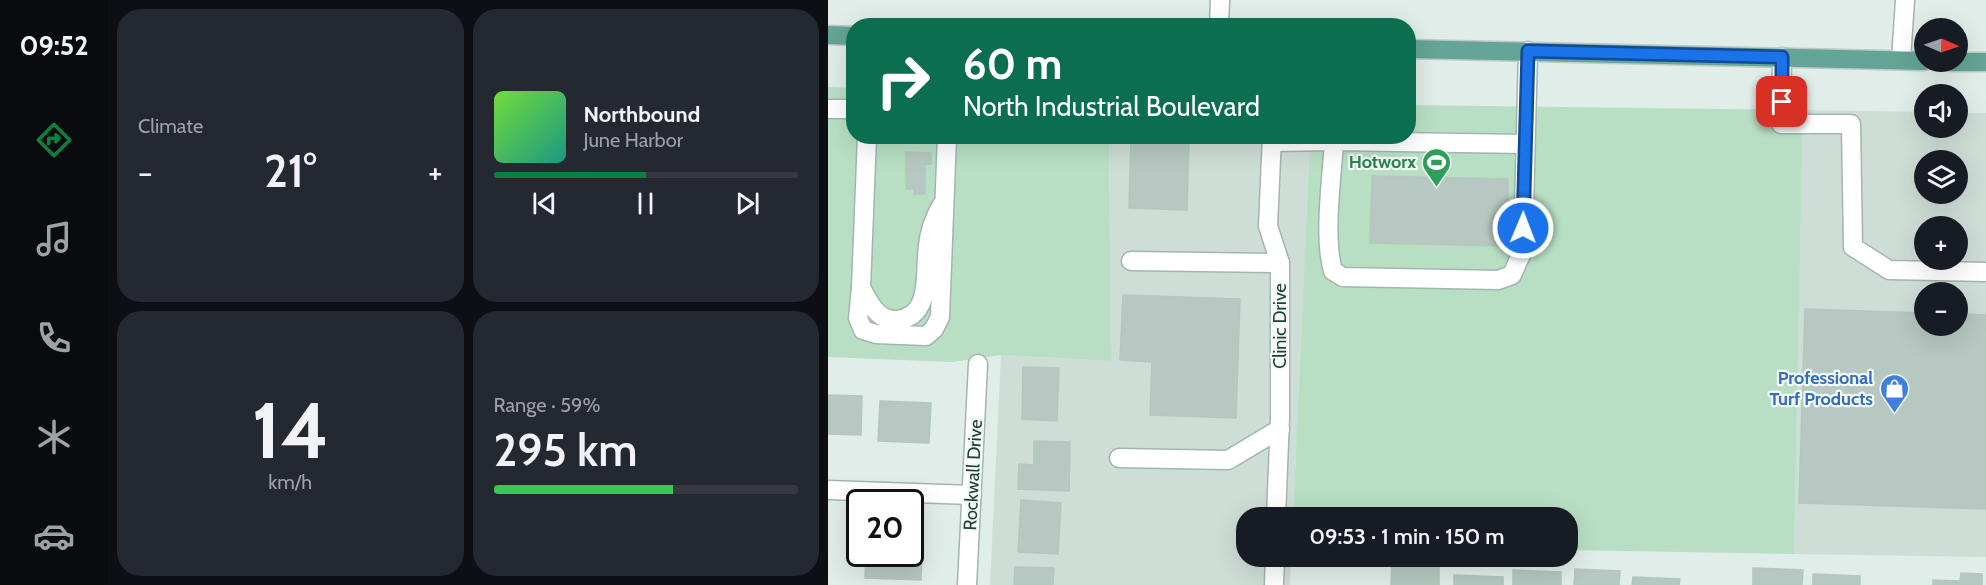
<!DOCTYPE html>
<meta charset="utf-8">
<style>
body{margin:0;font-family:Cabin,sans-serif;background:#242831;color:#f1f3f6;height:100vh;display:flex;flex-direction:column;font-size:22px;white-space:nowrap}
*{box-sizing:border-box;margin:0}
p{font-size:20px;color:#9ea1a6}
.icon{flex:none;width:33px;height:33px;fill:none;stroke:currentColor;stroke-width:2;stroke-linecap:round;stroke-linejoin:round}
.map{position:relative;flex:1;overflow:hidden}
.sheet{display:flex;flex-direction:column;gap:9px;padding:9px;background:#0d0f14;width:720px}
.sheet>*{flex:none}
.guide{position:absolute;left:18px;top:18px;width:570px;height:126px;border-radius:24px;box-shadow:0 6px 24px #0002;background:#0b6e4f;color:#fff;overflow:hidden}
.needle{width:39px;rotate:92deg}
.buttons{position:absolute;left:1086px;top:18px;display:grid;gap:12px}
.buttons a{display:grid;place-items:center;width:54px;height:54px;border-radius:50%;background:#171b24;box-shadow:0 6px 24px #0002;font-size:30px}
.speed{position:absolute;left:18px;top:489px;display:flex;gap:12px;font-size:30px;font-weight:700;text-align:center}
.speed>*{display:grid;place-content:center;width:78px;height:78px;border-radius:50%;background:#171b24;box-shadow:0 6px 24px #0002;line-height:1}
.speed .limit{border:3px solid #111;border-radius:9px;background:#fff;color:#111}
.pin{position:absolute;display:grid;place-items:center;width:51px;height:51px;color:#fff;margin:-26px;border-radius:12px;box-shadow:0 3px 9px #0006}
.me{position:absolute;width:66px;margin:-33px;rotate:1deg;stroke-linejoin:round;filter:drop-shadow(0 0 4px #0008)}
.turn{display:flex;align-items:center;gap:21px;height:126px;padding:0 18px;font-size:27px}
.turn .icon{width:78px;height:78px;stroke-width:2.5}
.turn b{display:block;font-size:42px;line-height:51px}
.big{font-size:45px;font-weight:600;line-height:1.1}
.sheet .card{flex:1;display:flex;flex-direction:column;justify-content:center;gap:9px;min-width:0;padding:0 21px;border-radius:24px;background:#242831}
.sheet .dial{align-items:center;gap:0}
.dial b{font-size:78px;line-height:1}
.song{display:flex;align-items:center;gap:18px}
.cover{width:72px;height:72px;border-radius:9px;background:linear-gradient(135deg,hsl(100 70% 55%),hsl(170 70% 35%))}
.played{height:6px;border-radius:3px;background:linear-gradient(90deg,#0b8043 50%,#363941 50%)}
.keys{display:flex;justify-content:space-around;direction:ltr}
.heat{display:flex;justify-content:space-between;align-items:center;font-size:33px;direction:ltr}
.charge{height:9px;border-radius:4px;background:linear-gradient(90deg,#34c759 59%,#363941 0)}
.sheet .tiles{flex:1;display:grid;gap:9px;grid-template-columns:repeat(2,1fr)}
.trip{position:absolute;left:408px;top:507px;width:342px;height:60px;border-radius:24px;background:#171b24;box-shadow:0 6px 24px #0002;font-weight:600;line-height:60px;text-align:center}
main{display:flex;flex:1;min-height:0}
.dock{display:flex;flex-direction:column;width:108px;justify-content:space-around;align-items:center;background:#090b0e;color:#9ea1a6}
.dock .icon{width:42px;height:42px}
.dock .active{color:#0b8043}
.dock b{font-size:27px;color:#f1f3f6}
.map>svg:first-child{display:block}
.built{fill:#cfddd7;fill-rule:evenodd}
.green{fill:#b8dfc4}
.building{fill:#b6c8c1;stroke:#b3c7bf;stroke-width:1.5}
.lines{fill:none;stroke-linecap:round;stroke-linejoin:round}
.minor-casing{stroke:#a3b5af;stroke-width:21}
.major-casing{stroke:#c1c9c7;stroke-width:21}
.minor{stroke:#fff;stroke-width:18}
.major{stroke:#63a596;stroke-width:18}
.route-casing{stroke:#114b97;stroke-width:15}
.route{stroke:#1a73e8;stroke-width:10}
.labels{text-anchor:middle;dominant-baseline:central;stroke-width:4.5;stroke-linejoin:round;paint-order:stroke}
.leisure-label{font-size:18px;font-weight:bold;fill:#27864d;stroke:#f2f9f6;text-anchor:end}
.street-label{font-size:18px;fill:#203f37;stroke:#f2f9f6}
.shop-label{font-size:18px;font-weight:bold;fill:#366cbe;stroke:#f2f9f6;text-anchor:end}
</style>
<main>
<nav class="dock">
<b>09:52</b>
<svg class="icon active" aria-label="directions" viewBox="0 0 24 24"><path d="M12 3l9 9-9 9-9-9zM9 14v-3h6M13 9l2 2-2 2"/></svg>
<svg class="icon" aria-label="music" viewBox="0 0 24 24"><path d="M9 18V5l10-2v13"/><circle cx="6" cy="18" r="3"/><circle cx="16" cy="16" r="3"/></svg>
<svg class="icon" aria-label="phone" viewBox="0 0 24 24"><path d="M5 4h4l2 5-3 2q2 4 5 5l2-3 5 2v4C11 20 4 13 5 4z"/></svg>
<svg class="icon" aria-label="climate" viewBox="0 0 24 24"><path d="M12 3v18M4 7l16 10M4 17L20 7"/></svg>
<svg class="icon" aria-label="car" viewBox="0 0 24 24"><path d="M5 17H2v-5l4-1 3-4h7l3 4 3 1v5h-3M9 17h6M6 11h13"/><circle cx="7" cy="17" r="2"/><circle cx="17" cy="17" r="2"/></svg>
</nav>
<section class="sheet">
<div class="tiles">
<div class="card"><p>Climate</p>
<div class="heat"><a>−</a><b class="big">21°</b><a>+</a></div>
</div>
<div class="card">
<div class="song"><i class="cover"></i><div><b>Northbound</b><p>June Harbor</p></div></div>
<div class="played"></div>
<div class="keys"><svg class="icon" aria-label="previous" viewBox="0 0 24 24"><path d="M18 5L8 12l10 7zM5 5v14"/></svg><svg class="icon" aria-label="pause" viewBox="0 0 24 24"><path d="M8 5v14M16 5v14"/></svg><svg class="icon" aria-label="next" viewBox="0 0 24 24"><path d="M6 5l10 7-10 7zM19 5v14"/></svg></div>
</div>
<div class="card dial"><b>14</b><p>km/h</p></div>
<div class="card"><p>Range · 59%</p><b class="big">295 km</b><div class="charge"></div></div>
</div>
</section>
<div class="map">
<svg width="1158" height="585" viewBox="0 0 1158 585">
<rect width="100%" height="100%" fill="#e1ede8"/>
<g class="built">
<path d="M 975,110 L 1096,112 L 1096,128 L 1130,128 L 1130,113 L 1158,113 L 1158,557 L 966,554 ZM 1096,160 L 1130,160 L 1130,194 L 1096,194 ZM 1096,226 L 1130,226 L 1130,260 L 1096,260 ZM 1096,292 L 1130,292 L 1130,326 L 1096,326 Z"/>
<path d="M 281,137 L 482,137 L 465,517 L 418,518 L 418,556 L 463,557 L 462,585 L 162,585 L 173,355 L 283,361 Z"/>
</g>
<g class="green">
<path d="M 0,87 L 25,88 L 26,136 L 281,137 L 283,361 L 173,355 L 124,362 L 0,357 Z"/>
<path d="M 581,105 L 975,110 L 966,554 L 740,550 L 740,518 L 465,518 L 482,137 L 580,136 Z"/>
</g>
<g class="building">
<path d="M 303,136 L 361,136 L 359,210 L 301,208 Z"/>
<path d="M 78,152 L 103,153 L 103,164 L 97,164 L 97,194 L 86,194 L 86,189 L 78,189 Z"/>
<path d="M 544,176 L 680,179 L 679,246 L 542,243 Z"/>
<path d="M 295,295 L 412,299 L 408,418 L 322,415 L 324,362 L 292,360 Z"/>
<path d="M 977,309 L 1096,313 L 1096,326 L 1130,326 L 1130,314 L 1158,315 L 1158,509 L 971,503 Z"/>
<path d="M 195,367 L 231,368 L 229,421 L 194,419 Z"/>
<path d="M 0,395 L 34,396 L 33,435 L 0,434 Z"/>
<path d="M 52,401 L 103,403 L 101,443 L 50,441 Z"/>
<path d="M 206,441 L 242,442 L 241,491 L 190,489 L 191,464 L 206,465 Z"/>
<path d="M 193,500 L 233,503 L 230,554 L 190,552 Z"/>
<path d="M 82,532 L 95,533 L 93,580 L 37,578 L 38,554 L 82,554 Z"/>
<path d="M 564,561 L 611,563 L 611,585 L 563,585 Z"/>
<path d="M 187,567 L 226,568 L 225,585 L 186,585 Z"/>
<path d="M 925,568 L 975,570 L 974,585 L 925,585 Z"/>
<path d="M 747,569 L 792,571 L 791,585 L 746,585 Z"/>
<path d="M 685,570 L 733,572 L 733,585 L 685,585 Z"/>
<path d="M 1133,573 L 1154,574 L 1154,585 L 1105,585 L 1105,580 L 1132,581 Z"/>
<path d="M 985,574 L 1032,576 L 1032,585 L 985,585 Z"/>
<path d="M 626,575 L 675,577 L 675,585 L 626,585 Z"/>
<path d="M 805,577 L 852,579 L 851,585 L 804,585 Z"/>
</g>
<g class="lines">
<defs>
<g id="minor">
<path d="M 391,26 L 392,0"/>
<path d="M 954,57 L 953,124 L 1023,124 L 1025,247 L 1061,270 L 1158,272"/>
<path d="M 1073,60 L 1077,0"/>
<path d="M 0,109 L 26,109"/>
<path d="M 39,136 L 33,288 L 30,318 L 35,330 L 48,334 L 98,336 L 106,329 L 112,317 L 119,136"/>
<path d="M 444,136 L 440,226 L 452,263 L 452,417 L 448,518"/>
<path d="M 506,141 L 697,144"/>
<path d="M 444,142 L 506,141 C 504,178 495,236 505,271 L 515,277 L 670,280 L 684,275 L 695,250 L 700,51"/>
<path d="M 303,261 L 452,263"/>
<path d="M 33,288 C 42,303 49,321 69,320 C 105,317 96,271 100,246 C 101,231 106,219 113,206"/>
<path d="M 291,458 L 400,460 L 452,429"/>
<path d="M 0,490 L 144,495"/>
<path d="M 139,585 L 150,364"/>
<path d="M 446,585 L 447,556"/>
</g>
<g id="major">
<path d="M 0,35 L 26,36"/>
<path d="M 580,49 L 1096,61"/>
<path d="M 1124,62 L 1158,62"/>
</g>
</defs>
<use href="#minor" class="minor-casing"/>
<use href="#major" class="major-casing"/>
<use href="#minor" class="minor"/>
<use href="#major" class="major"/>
</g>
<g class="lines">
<defs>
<path id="route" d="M 695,228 L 700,51 L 954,57 L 954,102"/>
</defs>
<use href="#route" class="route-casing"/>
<use href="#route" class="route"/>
</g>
<defs>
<symbol id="stadium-pin" viewBox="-11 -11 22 30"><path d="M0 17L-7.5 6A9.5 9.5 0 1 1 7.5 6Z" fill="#2e9e5b" stroke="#f2f9f6"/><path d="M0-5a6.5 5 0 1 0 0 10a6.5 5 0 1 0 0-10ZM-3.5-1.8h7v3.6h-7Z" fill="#fff"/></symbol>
<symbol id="shop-pin" viewBox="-11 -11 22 30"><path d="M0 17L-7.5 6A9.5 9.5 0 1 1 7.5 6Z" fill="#3f7fe0" stroke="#f2f9f6"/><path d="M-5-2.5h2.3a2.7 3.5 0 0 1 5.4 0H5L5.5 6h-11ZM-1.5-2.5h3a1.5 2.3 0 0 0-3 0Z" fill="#fff"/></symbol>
</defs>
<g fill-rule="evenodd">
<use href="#stadium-pin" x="592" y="146" width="33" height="45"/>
<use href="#shop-pin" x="1050" y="372" width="33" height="45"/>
</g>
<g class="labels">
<g class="leisure-label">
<text x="588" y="162">Hotworx</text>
</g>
<g class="street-label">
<text transform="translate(452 326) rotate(-90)">Clinic Drive</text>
<text transform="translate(145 475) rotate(-87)">Rockwall Drive</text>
</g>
<g class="shop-label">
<text x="1045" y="378">Professional<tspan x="1045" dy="21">Turf Products</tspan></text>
</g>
</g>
</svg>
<div class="buttons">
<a><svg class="needle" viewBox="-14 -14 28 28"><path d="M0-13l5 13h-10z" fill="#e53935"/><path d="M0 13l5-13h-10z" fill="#9ea1a6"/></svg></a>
<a><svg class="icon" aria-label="sound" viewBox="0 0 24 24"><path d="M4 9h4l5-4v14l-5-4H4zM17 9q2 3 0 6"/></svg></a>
<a><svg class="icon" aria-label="layers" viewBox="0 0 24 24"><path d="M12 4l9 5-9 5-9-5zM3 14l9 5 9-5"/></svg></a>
<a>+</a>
<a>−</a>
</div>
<div class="speed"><div class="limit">20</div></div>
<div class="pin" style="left:954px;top:102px;background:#d93025"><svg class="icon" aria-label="arrive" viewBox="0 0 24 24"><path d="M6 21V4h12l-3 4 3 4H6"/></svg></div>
<svg class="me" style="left:695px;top:228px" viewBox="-20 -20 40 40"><circle r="17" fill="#1a73e8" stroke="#fff" stroke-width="3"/><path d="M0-11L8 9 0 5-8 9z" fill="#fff"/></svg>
<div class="trip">09:53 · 1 min · 150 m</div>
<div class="guide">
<div class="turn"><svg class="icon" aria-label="right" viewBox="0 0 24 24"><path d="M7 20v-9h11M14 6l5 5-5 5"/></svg><div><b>60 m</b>North Industrial Boulevard</div></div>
</div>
</div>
</main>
